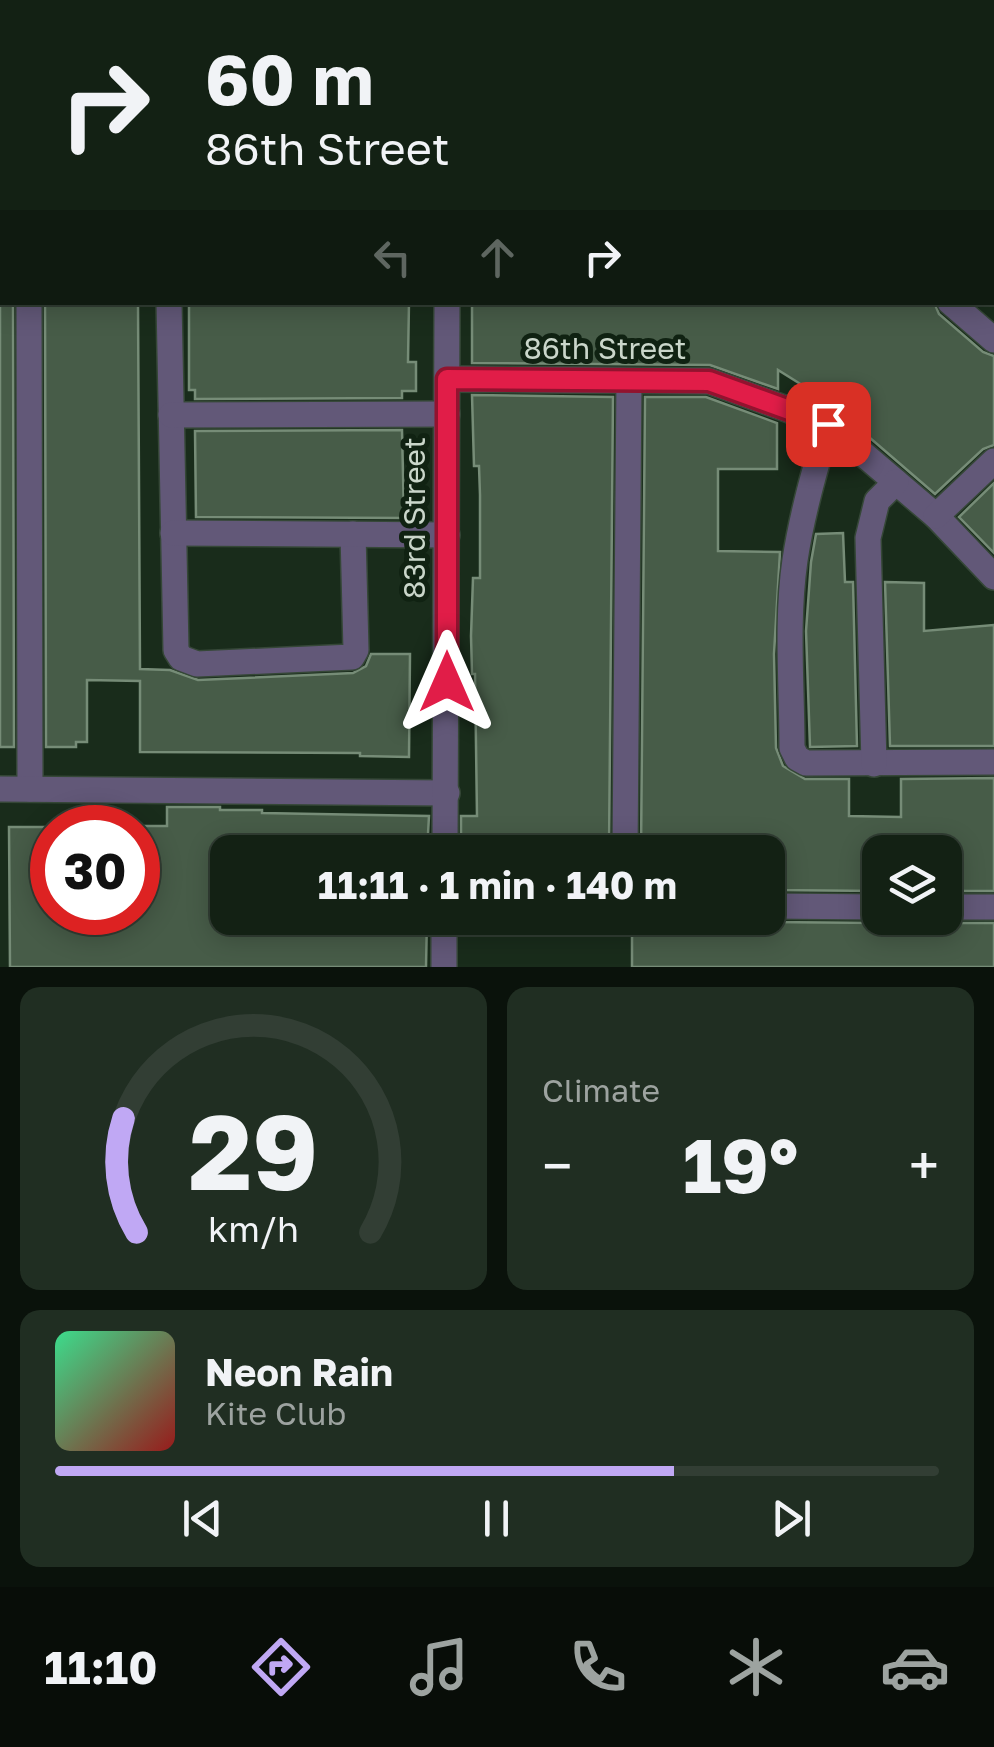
<!DOCTYPE html>
<meta charset="utf-8">
<style>
body{margin:0;font-family:"Golos Text",sans-serif;background:#202e22;color:#f1f3f6;height:100vh;display:flex;flex-direction:column;font-size:38px;white-space:nowrap}
*{box-sizing:border-box;margin:0}
p{font-size:32px;color:#9da3a0}
.icon{flex:none;width:55px;height:55px;fill:none;stroke:currentColor;stroke-width:2;stroke-linecap:round;stroke-linejoin:round}
.map{position:relative;height:967px;overflow:hidden}
.panel{display:flex;flex-direction:column;gap:20px;padding:20px;background:#0a120b;flex:1}
.panel>*{flex:none}
.top-card{position:absolute;left:0px;top:0px;width:995px;height:305px;box-shadow:0 5px 25px #0003,0 0 0 2px #323e34;background:#132114;color:#f1f3f6;overflow:hidden}
.buttons{position:absolute;left:862px;top:835px;display:grid;gap:20px}
.buttons a{display:grid;place-items:center;width:100px;height:100px;border-radius:20px;background:#132114;box-shadow:0 5px 25px #0003,0 0 0 2px #323e34;font-size:50px}
.speed{position:absolute;left:30px;top:805px;display:flex;gap:20px;font-size:50px;font-weight:700;text-align:center}
.speed>*{display:grid;place-content:center;width:130px;height:130px;border-radius:50%;background:#132114;box-shadow:0 5px 25px #0003,0 0 0 2px #323e34;line-height:1}
.speed .limit{border:15px solid #d22;background:#fff;color:#111}
.pin{position:absolute;display:grid;place-items:center;width:85px;height:85px;color:#fff;margin:-42px;border-radius:20px;box-shadow:0 5px 15px #0006}
.me{position:absolute;width:110px;margin:-55px;rotate:0deg;stroke-linejoin:round;filter:drop-shadow(0 0 8px #0008)}
.turn{display:flex;align-items:center;gap:35px;height:210px;padding:0 40px;font-size:45px}
.turn .icon{width:130px;height:130px;stroke-width:2.5}
.turn b{display:block;font-size:70px;line-height:85px}
.lanes{display:flex;align-items:center;height:95px;padding:0 40px;background:#0003;justify-content:center;gap:50px;direction:ltr}
.lanes .off{opacity:.35}
.big{font-size:75px;font-weight:700;line-height:1.1}
.panel .card{flex:1;display:flex;flex-direction:column;justify-content:center;gap:15px;min-width:0;padding:0 35px;border-radius:20px;background:#202e22}
.panel .dial{align-items:center;gap:0}
.dial svg{height:260px;overflow:visible;fill:none;stroke:#323e34;stroke-width:7;stroke-linecap:round;text-anchor:middle}
.dial text{fill:#f1f3f6;stroke:none}
.song{display:flex;align-items:center;gap:30px}
.cover{width:120px;height:120px;border-radius:15px;background:linear-gradient(135deg,hsl(150 70% 55%),hsl(0 70% 35%))}
.played{height:10px;border-radius:5px;background:linear-gradient(90deg,#c0a8f4 70%,#323e34 70%)}
.keys{display:flex;justify-content:space-around;direction:ltr}
.heat{display:flex;justify-content:space-between;align-items:center;font-size:55px;direction:ltr}
.panel .tiles{flex:1;display:grid;gap:20px;grid-template-columns:1fr 1fr}
.card:last-child{grid-column:span 2}
.trip{position:absolute;left:210px;top:835px;width:575px;height:100px;border-radius:20px;background:#132114;box-shadow:0 5px 25px #0003,0 0 0 2px #323e34;font-weight:700;line-height:100px;text-align:center}
.tab-bar{display:flex;height:160px;justify-content:space-around;align-items:center;background:#080d08;color:#9da3a0}
.tab-bar .icon{width:70px;height:70px}
.tab-bar .selected{color:#c0a8f4}
.tab-bar b{font-size:45px;color:#f1f3f6}
.map>svg:first-child{display:block}
.building{fill:#475c48;stroke:#768c77;stroke-width:2.5}
.lines{fill:none;stroke-linecap:round;stroke-linejoin:round}
.minor-casing{stroke:#354737;stroke-width:28}
.minor{stroke:#625878;stroke-width:25}
.route-casing{stroke:#92132f;stroke-width:25}
.route{stroke:#e11d48;stroke-width:18}
.labels{text-anchor:middle;dominant-baseline:central;stroke-width:10;stroke-linejoin:round;paint-order:stroke}
.street-label{font-size:30px;fill:#cad6ca;stroke:#102212}
</style>
<div class="map">
<svg width="994" height="967" viewBox="0 0 994 967">
<rect width="100%" height="100%" fill="#192c1b"/>
<g class="building">
<path d="M 0,302 L 13,302 L 14,747 L 0,747 Z"/>
<path d="M 45,302 L 138,302 L 140,669 L 170,670 L 198,680 L 353,673 L 366,666 L 371,654 L 410,654 L 409,757 L 360,756 L 360,753 L 140,752 L 140,681 L 87,680 L 87,742 L 76,742 L 76,747 L 46,747 Z"/>
<path d="M 189,302 L 409,302 L 408,362 L 416,362 L 416,391 L 402,391 L 402,398 L 195,399 L 195,390 L 189,390 Z"/>
<path d="M 472,302 L 934,302 L 939,314 L 983,352 L 994,356 L 994,445 L 983,449 L 935,494 L 826,400 L 778,370 L 778,389 L 710,365 L 472,363 Z"/>
<path d="M 472,395 L 613,397 L 609,852 L 537,852 L 537,846 L 461,846 L 461,816 L 477,816 L 475,674 L 472,674 L 471,636 L 473,578 L 480,578 L 480,495 L 479,466 L 474,466 Z"/>
<path d="M 645,397 L 706,397 L 777,423 L 777,469 L 718,469 L 718,551 L 780,552 L 774,654 L 776,748 L 783,766 L 805,779 L 849,779 L 849,816 L 901,817 L 901,779 L 994,778 L 994,891 L 945,891 L 945,852 L 880,852 L 880,891 L 768,890 L 768,852 L 641,852 Z"/>
<path d="M 402,430 L 404,518 L 196,517 L 195,431 Z"/>
<path d="M 994,483 L 994,553 L 959,517 Z"/>
<path d="M 843,533 L 845,582 L 853,582 L 857,746 L 810,747 L 806,631 L 811,562 L 816,534 Z"/>
<path d="M 885,582 L 924,583 L 924,631 L 994,625 L 994,746 L 890,746 Z"/>
<path d="M 167,807 L 220,807 L 220,810 L 262,810 L 262,813 L 429,816 L 427,852 L 228,852 L 228,918 L 427,918 L 426,967 L 10,967 L 9,827 L 52,827 L 52,912 L 138,912 L 138,826 L 167,826 Z"/>
<path d="M 632,918 L 757,918 L 768,922 L 880,923 L 892,918 L 933,918 L 945,923 L 994,923 L 994,967 L 632,967 Z"/>
</g>
<g class="lines">
<defs>
<g id="minor">
<path d="M 904,0 L 904,2"/>
<path d="M 0,44 L 2,44"/>
<path d="M 992,97 L 994,98"/>
<path d="M 29,302 L 30,789"/>
<path d="M 169,302 L 176,650 L 181,658 L 197,664 L 352,657 L 356,650 L 353,534"/>
<path d="M 950,302 L 994,340"/>
<path d="M 447,379 L 709,381 L 828,424 L 936,516 L 994,577"/>
<path d="M 171,415 L 447,414"/>
<path d="M 828,424 C 815,469 802,514 795,560 C 786,622 792,686 792,748 L 797,758 L 806,763 L 994,762"/>
<path d="M 936,516 L 994,461"/>
<path d="M 173,533 L 447,535"/>
<path d="M 874,764 L 868,538 L 877,501 L 896,482"/>
<path d="M 0,789 L 447,793"/>
<path d="M 445,852 L 447,302"/>
<path d="M 625,852 L 629,381"/>
<path d="M 768,906 L 880,907"/>
<path d="M 945,907 L 994,907"/>
<path d="M 444,918 L 444,967"/>
</g>
</defs>
<use href="#minor" class="minor-casing"/>
<use href="#minor" class="minor"/>
</g>
<g class="lines">
<defs>
<path id="route" d="M 447,682 L 447,379 L 709,381 L 828,424"/>
</defs>
<use href="#route" class="route-casing"/>
<use href="#route" class="route"/>
</g>
<g class="labels">
<g class="street-label">
<text x="605" y="348">86th Street</text>
<text transform="translate(414 518) rotate(-90)">83rd Street</text>
</g>
</g>
</svg>
<div class="buttons">
<a><svg class="icon" aria-label="layers" viewBox="0 0 24 24"><path d="M12 4l9 5-9 5-9-5zM3 14l9 5 9-5"/></svg></a>
</div>
<div class="speed"><div class="limit">30</div></div>
<div class="pin" style="left:828px;top:424px;background:#d93025"><svg class="icon" aria-label="arrive" viewBox="0 0 24 24"><path d="M6 21V4h12l-3 4 3 4H6"/></svg></div>
<svg class="me" style="left:447px;top:682px" viewBox="-20 -20 40 40"><path d="M0-17L14 15 0 8-14 15z" fill="#e11d48" stroke="#fff" stroke-width="4"/></svg>
<div class="trip">11:11 · 1 min · 140 m</div>
<div class="top-card">
<div class="turn"><svg class="icon" aria-label="right" viewBox="0 0 24 24"><path d="M7 20v-9h11M14 6l5 5-5 5"/></svg><div><b>60 m</b>86th Street</div></div>
<div class="lanes"><svg class="icon off" aria-label="left" viewBox="0 0 24 24"><path d="M17 20v-9H6M10 6l-5 5 5 5"/></svg><svg class="icon off" aria-label="ahead" viewBox="0 0 24 24"><path d="M12 20V5M6 11l6-6 6 6"/></svg><svg class="icon" aria-label="right" viewBox="0 0 24 24"><path d="M7 20v-9h11M14 6l5 5-5 5"/></svg></div>
</div>
</div>
<section class="panel">
<div class="tiles">
<div class="card dial"><svg viewBox="0 0 100 80">
<path d="M14 69A42 42 0 1 1 86 69"/>
<path d="M14 69A42 42 0 0 1 10 34" stroke="#c0a8f4"/>
<text x="50" y="56" font-size="32" font-weight="700">29</text>
<text x="50" y="72" font-size="11">km/h</text>
</svg></div>
<div class="card"><p>Climate</p>
<div class="heat"><a>−</a><b class="big">19°</b><a>+</a></div>
</div>
<div class="card">
<div class="song"><i class="cover"></i><div><b>Neon Rain</b><p>Kite Club</p></div></div>
<div class="played"></div>
<div class="keys"><svg class="icon" aria-label="previous" viewBox="0 0 24 24"><path d="M18 5L8 12l10 7zM5 5v14"/></svg><svg class="icon" aria-label="pause" viewBox="0 0 24 24"><path d="M8 5v14M16 5v14"/></svg><svg class="icon" aria-label="next" viewBox="0 0 24 24"><path d="M6 5l10 7-10 7zM19 5v14"/></svg></div>
</div>
</div>
</section>
<nav class="tab-bar">
<b>11:10</b>
<svg class="icon selected" aria-label="directions" viewBox="0 0 24 24"><path d="M12 3l9 9-9 9-9-9zM9 14v-3h6M13 9l2 2-2 2"/></svg>
<svg class="icon" aria-label="music" viewBox="0 0 24 24"><path d="M9 18V5l10-2v13"/><circle cx="6" cy="18" r="3"/><circle cx="16" cy="16" r="3"/></svg>
<svg class="icon" aria-label="phone" viewBox="0 0 24 24"><path d="M5 4h4l2 5-3 2q2 4 5 5l2-3 5 2v4C11 20 4 13 5 4z"/></svg>
<svg class="icon" aria-label="climate" viewBox="0 0 24 24"><path d="M12 3v18M4 7l16 10M4 17L20 7"/></svg>
<svg class="icon" aria-label="car" viewBox="0 0 24 24"><path d="M5 17H2v-5l4-1 3-4h7l3 4 3 1v5h-3M9 17h6M6 11h13"/><circle cx="7" cy="17" r="2"/><circle cx="17" cy="17" r="2"/></svg>
</nav>
